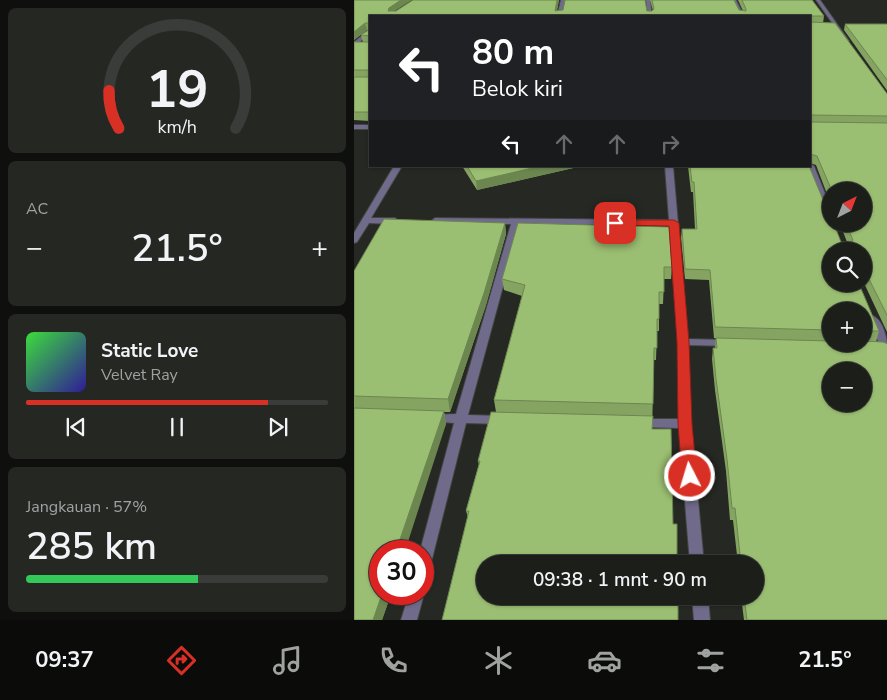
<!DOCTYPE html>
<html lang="id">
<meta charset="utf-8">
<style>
body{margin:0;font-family:"Nunito Sans",sans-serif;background:#252723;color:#f1f3f6;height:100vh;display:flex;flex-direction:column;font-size:19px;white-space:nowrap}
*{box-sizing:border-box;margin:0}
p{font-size:16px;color:#a0a2a2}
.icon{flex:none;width:28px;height:28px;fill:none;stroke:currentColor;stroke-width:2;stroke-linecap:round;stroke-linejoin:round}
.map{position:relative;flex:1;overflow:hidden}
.panel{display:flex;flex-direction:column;gap:8px;padding:8px;background:#0f100e;width:354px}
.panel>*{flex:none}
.banner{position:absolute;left:15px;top:15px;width:442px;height:152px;border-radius:0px;box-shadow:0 1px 4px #0004,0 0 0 1px #3a3c39;background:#202124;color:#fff;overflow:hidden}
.needle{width:32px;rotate:42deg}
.fabs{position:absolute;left:468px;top:182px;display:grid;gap:10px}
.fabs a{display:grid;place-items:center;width:50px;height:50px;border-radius:50%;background:#1c1e1a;box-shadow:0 1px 4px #0004,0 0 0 1px #3a3c39;font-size:25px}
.speed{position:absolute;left:15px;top:540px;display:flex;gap:10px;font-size:25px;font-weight:700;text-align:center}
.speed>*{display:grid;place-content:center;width:65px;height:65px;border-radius:50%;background:#1c1e1a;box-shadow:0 1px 4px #0004,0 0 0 1px #3a3c39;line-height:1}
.speed .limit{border:8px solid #d22;background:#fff;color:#111}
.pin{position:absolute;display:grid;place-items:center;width:42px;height:42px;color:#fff;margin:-21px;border-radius:10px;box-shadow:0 2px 8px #0006}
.me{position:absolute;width:55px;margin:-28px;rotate:355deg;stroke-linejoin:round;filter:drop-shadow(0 0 4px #0008)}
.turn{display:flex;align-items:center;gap:18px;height:105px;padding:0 20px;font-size:22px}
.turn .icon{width:65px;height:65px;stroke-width:2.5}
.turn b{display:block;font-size:35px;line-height:42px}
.lanes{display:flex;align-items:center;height:48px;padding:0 20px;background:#0003;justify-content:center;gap:25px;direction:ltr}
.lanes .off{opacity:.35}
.big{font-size:38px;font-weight:600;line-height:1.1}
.panel .card{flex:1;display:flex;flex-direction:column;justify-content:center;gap:8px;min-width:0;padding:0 18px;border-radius:8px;background:#252723}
.panel .dial{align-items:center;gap:0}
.dial svg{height:130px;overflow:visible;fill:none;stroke:#3a3c39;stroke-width:7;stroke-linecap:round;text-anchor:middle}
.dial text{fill:#f1f3f6;stroke:none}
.song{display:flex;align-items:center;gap:15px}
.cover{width:60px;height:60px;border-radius:8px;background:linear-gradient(135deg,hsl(120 70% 55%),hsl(250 70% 35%))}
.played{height:5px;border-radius:2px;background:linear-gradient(90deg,#d93025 80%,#3a3c39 80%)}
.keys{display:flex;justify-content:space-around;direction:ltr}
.heat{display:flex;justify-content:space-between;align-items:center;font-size:28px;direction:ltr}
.charge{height:8px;border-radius:4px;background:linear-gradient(90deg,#34c759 57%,#3a3c39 0)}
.trip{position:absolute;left:122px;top:555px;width:288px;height:50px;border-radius:25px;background:#1c1e1a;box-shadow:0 1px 4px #0004,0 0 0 1px #3a3c39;font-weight:600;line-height:50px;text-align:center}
.menu{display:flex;height:80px;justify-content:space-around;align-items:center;background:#0b0c0a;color:#a0a2a2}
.menu .icon{width:35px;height:35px}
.menu .on{color:#d93025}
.menu b{font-size:22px;color:#f1f3f6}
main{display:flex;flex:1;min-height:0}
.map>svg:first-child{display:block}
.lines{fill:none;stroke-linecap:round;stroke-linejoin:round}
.street-casing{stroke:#424540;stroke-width:2}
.street{fill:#716b8b;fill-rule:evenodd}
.wall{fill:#85a462;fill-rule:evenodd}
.shaded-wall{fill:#6c8650}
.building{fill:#9bbf72;stroke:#6c8650;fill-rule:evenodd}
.route{fill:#d93025;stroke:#8d1f18}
</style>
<main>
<section class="panel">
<div class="card dial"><svg viewBox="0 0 100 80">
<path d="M14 69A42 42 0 1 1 86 69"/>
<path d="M14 69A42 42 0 0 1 8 46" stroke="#d93025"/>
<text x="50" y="56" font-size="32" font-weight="700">19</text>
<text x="50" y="72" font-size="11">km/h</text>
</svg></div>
<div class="card"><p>AC</p>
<div class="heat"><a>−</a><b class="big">21.5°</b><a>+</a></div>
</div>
<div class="card">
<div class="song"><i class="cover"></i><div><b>Static Love</b><p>Velvet Ray</p></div></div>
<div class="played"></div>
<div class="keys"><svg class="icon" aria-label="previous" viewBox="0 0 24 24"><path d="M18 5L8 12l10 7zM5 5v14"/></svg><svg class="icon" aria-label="pause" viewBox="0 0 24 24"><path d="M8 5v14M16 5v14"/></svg><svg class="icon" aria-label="next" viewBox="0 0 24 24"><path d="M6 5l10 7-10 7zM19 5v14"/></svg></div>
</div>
<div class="card"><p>Jangkauan · 57%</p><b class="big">285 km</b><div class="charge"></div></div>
</section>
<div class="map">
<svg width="534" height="620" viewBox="0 0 534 620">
<rect width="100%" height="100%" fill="#252823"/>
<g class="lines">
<defs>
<g id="street">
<path d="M 207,0 L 211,0 L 207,16 L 203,16 Z"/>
<path d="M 292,0 L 296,0 L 298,16 L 294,16 Z"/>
<path d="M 378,0 L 382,0 L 390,16 L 386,16 Z"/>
<path d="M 462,0 L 466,0 L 495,41 L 491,41 Z"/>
<path d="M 14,31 L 16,31 L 16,34 L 0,46 L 0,42 Z"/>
<rect x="0" y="125" width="16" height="4"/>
<path d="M 456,164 L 460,166 L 476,206 L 476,218 L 472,216 L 452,166 L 456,166 Z"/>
<path d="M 40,166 L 48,166 L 17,218 L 41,218 L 45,221 L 41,224 L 15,223 L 3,242 L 0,243 L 0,233 Z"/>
<path d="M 311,166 L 319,166 L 334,339 L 373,340 L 378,343 L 373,346 L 334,345 L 337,424 L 350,564 L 336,564 L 325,428 L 287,427 L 283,426 L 281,423 L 283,420 L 287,419 L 325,419 L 324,342 L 315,225 L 166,224 L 114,415 L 148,416 L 152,417 L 154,420 L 152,423 L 148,424 L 112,423 L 76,567 L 74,572 L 69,573 L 69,551 L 66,551 L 100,423 L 76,421 L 74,418 L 76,415 L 102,414 L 157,224 L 81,224 L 77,221 L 81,218 L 315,220 Z"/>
<path d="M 519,316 C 531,321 534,344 534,355 L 529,352 L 514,319 Z"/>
<path d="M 69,592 L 70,594 L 63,620 L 47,620 L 55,594 L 69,594 Z"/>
<path d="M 338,596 L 354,596 L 356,620 L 340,620 Z"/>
</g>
</defs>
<use href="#street" class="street-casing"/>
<use href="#street" class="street"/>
</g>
<g class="wall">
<path d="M 0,0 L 42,11 L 59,0 L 205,0 L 203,10 L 298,11 L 299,11 L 296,0 L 380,0 L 385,10 L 389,11 L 384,0 L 458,0 L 470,16 L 469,23 L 534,95 L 534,334 L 509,281 L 509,251 L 476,251 L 525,331 L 522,342 L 534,620 L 390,620 L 387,596 L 401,596 L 401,564 L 384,564 L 379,520 L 376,520 L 372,471 L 361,390 L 358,359 L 359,348 L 361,348 L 362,338 L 360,338 L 355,280 L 331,279 L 327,238 L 328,229 L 341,229 L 339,192 L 337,192 L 334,166 L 455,166 L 476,224 L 487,242 L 493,242 L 486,224 L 509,224 L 509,191 L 476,191 L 476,202 L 462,165 L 456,163 L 456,16 L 16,16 L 16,121 L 0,120 L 0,42 L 9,42 L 7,35 L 14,30 L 13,30 L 0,40 ZM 476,311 L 509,311 L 509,344 L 476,344 Z"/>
<path d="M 491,24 L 534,24 L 534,92 L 490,30 Z"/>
<path d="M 108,166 L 228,166 L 123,190 Z"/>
<path d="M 151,223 L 152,234 L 132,305 L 96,412 L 90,412 L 92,424 L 26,594 L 37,594 L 28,620 L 0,620 L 0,271 Z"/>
<path d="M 164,223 L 318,267 L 317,279 L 310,279 L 309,304 L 305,304 L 305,331 L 303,331 L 302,360 L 300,360 L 298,429 L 114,517 L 112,511 L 125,465 L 124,461 L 142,412 L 140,400 L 168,296 L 150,290 L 148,279 Z"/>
</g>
<g class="shaded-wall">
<path d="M 47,0 L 58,0 L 36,14 L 34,11 L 35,8 Z"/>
<path d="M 203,0 L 205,0 L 202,16 L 201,11 Z"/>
<path d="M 11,23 L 13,30 L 0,40 L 0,32 Z"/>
<path d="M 187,166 L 228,166 L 123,190 L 122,181 Z"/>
<path d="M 151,223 L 152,234 L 132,305 L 96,412 L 94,399 Z"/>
<path d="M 90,411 L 92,424 L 51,551 L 42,551 Z"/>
<path d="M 28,594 L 37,594 L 28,620 L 19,620 Z"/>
</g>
<g class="building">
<path d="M 0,0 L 47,0 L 35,8 L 34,11 L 42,11 L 59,0 L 203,0 L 201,11 L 209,10 L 211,0 L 291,0 L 293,11 L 298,11 L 300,9 L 298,0 L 380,0 L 385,10 L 392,11 L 392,9 L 388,0 L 458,0 L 470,16 L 457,16 L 456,19 L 456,16 L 16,16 L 16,75 L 16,70 L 0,70 L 0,42 L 16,42 L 16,36 L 7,35 L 16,29 L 16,23 L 11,23 L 0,32 Z"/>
<path d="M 456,22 L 481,23 L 534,95 L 534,116 L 457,115 L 456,118 Z"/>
<path d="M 491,24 L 534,24 L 534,81 Z"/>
<path d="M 16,75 L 16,112 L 0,112 L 0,77 L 14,77 Z"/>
<path d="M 456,121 L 457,122 L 534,123 L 534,317 L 511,271 L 509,271 L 509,251 L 476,251 L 476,284 L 505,284 L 525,331 L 509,331 L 509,311 L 476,311 L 476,330 L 361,327 L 356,270 L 331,269 L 328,229 L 343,229 L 340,182 L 338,182 L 336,166 L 455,166 L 472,207 L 476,209 L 476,224 L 480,224 L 487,242 L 497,243 L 499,240 L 492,224 L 509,224 L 509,191 L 478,191 L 463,156 L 456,154 Z"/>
<path d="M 113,166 L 187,166 L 122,181 Z"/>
<path d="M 30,219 L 151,223 L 130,293 L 94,399 L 0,396 L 0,271 Z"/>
<path d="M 164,223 L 315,227 L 318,267 L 310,267 L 310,292 L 305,292 L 305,319 L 303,319 L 303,348 L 300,348 L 299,404 L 140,400 L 171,285 L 148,279 Z"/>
<path d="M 362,338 L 476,341 L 476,344 L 509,344 L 509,341 L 529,342 L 534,344 L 534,620 L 393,620 L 390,596 L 401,596 L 401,564 L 387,564 L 381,508 L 378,508 L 373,459 L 362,379 L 359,348 L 363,348 ZM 476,371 L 509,371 L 509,404 L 476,404 Z"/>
<path d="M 0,408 L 90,411 L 42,551 L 26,551 L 26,594 L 28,594 L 19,620 L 0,620 Z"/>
<path d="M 137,412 L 299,416 L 298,429 L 317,429 L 319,524 L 323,524 L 323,564 L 131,564 L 131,596 L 324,596 L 324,620 L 88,620 L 115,511 L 112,511 L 126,461 L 124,461 Z"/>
</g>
<path class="route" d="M 261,220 L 320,220 L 325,223 L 335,342 L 338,424 L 343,476 L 341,480 L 336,482 L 330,480 L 328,476 L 324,424 L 323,342 L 315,226 L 257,225 L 257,221 Z"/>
</svg>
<div class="fabs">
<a><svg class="needle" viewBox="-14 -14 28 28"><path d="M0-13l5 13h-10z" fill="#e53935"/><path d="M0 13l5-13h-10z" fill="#a0a2a2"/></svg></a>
<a><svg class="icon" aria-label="search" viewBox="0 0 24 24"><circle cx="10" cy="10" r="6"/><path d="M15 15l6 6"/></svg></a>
<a>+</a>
<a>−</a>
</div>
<div class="speed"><div class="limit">30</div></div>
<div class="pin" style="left:261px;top:223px;background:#d93025"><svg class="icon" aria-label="arrive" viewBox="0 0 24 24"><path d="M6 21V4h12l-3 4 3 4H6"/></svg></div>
<svg class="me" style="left:336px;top:476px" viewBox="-20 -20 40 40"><circle r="17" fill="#d93025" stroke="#fff" stroke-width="3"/><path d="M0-11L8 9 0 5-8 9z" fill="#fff"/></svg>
<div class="trip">09:38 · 1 mnt · 90 m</div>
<div class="banner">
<div class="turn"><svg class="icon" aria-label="left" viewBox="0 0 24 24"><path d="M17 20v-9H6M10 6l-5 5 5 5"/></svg><div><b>80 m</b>Belok kiri</div></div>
<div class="lanes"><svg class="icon" aria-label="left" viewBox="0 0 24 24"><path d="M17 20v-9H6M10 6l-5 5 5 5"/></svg><svg class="icon off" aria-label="ahead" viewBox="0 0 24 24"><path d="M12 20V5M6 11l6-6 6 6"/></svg><svg class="icon off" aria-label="ahead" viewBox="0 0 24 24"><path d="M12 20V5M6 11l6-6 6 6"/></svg><svg class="icon off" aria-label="right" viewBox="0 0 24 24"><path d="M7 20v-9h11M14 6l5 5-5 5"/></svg></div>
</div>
</div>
</main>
<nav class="menu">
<b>09:37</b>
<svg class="icon on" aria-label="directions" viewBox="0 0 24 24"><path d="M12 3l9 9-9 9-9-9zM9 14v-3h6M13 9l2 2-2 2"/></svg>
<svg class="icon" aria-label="music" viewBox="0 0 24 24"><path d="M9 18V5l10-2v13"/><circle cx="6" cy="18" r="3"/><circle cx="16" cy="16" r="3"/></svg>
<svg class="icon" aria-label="phone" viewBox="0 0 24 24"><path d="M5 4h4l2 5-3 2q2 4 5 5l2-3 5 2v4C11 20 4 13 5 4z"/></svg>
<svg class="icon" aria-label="climate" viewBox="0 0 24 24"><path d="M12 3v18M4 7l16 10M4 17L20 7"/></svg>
<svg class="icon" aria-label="car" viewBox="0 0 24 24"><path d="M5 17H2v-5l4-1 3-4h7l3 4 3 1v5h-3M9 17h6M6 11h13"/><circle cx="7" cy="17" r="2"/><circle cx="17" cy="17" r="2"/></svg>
<svg class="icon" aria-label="filters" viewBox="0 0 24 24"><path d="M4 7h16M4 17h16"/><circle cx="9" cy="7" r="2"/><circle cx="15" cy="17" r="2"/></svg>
<b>21.5°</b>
</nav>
